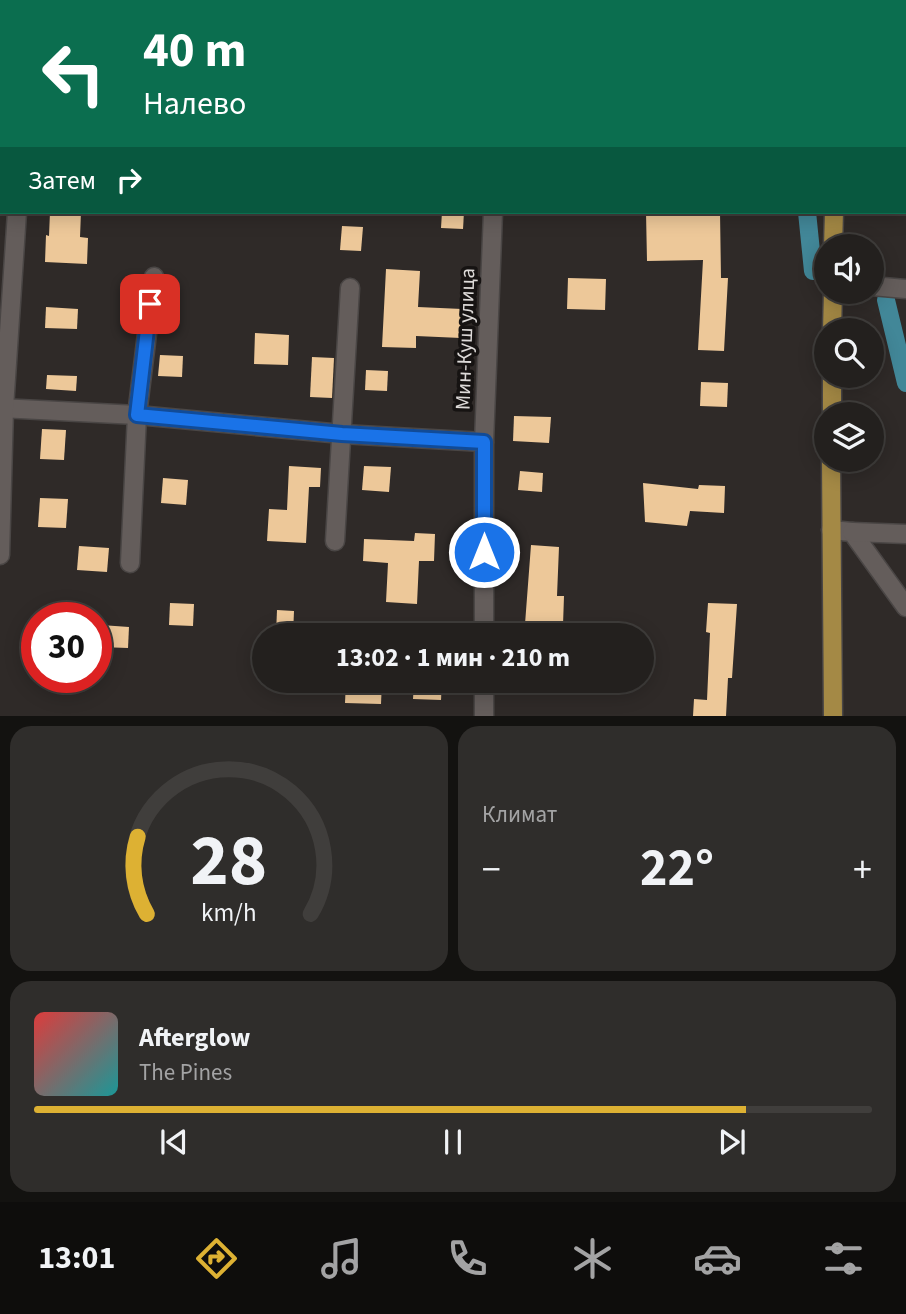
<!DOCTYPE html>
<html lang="ru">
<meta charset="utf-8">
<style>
body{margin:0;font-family:"Source Sans 3",sans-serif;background:#2f2d2b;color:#f1f3f6;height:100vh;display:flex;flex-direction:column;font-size:26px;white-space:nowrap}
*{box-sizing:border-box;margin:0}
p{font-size:23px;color:#a3a3a4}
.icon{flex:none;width:38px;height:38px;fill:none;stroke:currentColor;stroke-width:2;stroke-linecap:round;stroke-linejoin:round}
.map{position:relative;height:716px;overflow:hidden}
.details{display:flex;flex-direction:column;gap:10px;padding:10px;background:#131210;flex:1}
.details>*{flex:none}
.hud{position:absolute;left:0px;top:0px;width:906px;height:214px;box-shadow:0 4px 18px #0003,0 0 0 2px #403e3c;background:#0b6e4f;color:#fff;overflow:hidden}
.controls{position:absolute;left:814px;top:234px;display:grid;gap:14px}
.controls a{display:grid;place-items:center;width:70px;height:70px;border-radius:50%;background:#23201e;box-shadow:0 4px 18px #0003,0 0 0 2px #403e3c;font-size:35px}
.speed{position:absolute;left:21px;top:602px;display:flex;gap:14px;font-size:35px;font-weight:700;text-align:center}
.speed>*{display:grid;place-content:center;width:91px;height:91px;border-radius:50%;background:#23201e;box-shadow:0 4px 18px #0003,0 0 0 2px #403e3c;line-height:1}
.speed .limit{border:10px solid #d22;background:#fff;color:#111}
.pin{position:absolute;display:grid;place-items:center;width:60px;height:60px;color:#fff;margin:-30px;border-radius:14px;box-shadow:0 4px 10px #0006}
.me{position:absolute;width:77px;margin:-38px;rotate:0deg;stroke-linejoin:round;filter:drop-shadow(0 0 5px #0008)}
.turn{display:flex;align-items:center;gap:24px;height:147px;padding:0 28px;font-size:32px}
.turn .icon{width:91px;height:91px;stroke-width:2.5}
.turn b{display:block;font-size:49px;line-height:60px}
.then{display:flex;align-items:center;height:66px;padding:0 28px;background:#0003;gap:14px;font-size:26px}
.big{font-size:52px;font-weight:700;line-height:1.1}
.details .tile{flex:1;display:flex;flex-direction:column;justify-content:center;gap:10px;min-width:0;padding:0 24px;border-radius:21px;background:#2f2d2b}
.details .dial{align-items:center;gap:0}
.dial svg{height:182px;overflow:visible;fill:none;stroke:#403e3c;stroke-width:7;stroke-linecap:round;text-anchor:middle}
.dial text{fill:#f1f3f6;stroke:none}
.song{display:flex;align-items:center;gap:21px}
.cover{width:84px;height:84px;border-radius:10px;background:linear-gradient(135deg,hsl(0 70% 55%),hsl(180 70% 35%))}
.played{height:7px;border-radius:4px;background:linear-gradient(90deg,#ddb133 85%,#403e3c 85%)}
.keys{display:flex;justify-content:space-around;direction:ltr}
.heat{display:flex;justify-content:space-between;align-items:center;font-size:38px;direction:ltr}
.details .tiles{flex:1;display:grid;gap:10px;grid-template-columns:1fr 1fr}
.tile:last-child{grid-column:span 2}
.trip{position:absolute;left:252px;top:623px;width:402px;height:70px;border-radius:35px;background:#23201e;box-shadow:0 4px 18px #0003,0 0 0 2px #403e3c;font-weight:700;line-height:70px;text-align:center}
.tab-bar{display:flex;height:112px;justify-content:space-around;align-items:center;background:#0e0d0c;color:#a3a3a4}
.tab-bar .icon{width:49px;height:49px}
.tab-bar .selected{color:#ddb133}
.tab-bar b{font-size:32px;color:#f1f3f6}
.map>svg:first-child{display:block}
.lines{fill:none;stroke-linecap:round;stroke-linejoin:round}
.canal{stroke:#428798;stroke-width:18}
.building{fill:#edc899}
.minor-casing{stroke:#4a4645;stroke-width:21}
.major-casing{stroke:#4a4645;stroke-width:21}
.minor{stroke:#645d5b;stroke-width:18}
.major{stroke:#a48945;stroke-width:18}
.route-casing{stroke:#114b97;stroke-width:18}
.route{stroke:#1a73e8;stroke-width:12}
.labels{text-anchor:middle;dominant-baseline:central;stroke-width:7;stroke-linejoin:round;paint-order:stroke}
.street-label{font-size:21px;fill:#dddad8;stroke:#161312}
</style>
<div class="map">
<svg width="906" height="716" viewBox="0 0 906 716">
<rect width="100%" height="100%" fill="#2f2a28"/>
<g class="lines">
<g class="canal">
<path d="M 807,212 L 813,271"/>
<path d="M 886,300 L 906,383"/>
</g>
</g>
<g class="building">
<path d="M 50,212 L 81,212 L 80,237 L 88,238 L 87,264 L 45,262 L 46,235 L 49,236 Z"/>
<path d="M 442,212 L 464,212 L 463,229 L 441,228 Z"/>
<path d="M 646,212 L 720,212 L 721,278 L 728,278 L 724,351 L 698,350 L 703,260 L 647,261 Z"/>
<path d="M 342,226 L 363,227 L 361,251 L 340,250 Z"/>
<path d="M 386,269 L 420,271 L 418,307 L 462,309 L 461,338 L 416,336 L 416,348 L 382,347 Z"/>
<path d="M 568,278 L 606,279 L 605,310 L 567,309 Z"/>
<path d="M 46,307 L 78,309 L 77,329 L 45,328 Z"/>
<path d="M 255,333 L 289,335 L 288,365 L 254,364 Z"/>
<path d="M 160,355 L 183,356 L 182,377 L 158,376 Z"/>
<path d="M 312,357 L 334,358 L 332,398 L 310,397 Z"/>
<path d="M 366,370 L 388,371 L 387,391 L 365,390 Z"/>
<path d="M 47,375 L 77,376 L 76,391 L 46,389 Z"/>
<path d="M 701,382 L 728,383 L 727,407 L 700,406 Z"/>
<path d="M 514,416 L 551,417 L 549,443 L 513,441 Z"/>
<path d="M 42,429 L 66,430 L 64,460 L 40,459 Z"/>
<path d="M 289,466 L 321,468 L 320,487 L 309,487 L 306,543 L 267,541 L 269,509 L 287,510 Z"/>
<path d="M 364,466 L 391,467 L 389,492 L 362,490 Z"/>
<path d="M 520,471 L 543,473 L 542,492 L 518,490 Z"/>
<path d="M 163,478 L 188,480 L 186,505 L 161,503 Z"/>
<path d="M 643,483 L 698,489 L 699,485 L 725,486 L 724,513 L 690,511 L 687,526 L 645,522 Z"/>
<path d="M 40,498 L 68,499 L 66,528 L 38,527 Z"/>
<path d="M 415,533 L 435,534 L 434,561 L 419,561 L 417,604 L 386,602 L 388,563 L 363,561 L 364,539 L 414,541 Z"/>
<path d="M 531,545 L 559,547 L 557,596 L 564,596 L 563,625 L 525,624 Z"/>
<path d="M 79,546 L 109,548 L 107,572 L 77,570 Z"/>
<path d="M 170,603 L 194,604 L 193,626 L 169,625 Z"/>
<path d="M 708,603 L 737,604 L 732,678 L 728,678 L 726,716 L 693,716 L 694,699 L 707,700 L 710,633 L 706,632 Z"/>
<path d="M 277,610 L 294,611 L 293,635 L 276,634 Z"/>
<path d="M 101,625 L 129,627 L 128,648 L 100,647 Z"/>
<path d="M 346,681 L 382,681 L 381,704 L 345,703 Z"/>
<path d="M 414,681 L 442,681 L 441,700 L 413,699 Z"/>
</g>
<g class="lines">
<defs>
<g id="minor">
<path d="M 30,2 L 30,0"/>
<path d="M 167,2 L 167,0"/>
<path d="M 905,9 L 906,9"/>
<path d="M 905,63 L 906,63"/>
<path d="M 905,81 L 906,81"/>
<path d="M 905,165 L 906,165"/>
<path d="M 872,286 L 906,289"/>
<path d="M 0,408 L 137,415 L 342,434 L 484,442"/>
<path d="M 831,530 L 852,532 L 906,607"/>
<path d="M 852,532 L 906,534"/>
<path d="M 335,541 L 350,288"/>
<path d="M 0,555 L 4,408 L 17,212"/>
<path d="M 130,563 L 137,415 L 154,277"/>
<path d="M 484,635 L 484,442 L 493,212"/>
<path d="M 484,681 L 484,716"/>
</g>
<g id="major">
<path d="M 835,2 L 835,0"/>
<path d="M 833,247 L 834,212"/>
<path d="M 832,331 L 833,292"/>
<path d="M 832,415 L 832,376"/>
<path d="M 831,460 L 833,716"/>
</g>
</defs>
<use href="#minor" class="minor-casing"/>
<use href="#major" class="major-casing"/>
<use href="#minor" class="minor"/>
<use href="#major" class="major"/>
</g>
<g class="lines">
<defs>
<path id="route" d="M 150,304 L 137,415 L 342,434 L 484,442 L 484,552"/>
</defs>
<use href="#route" class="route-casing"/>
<use href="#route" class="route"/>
</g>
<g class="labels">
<g class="street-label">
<text transform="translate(465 339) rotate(-88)">Мин-Куш улица</text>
</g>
</g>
</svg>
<div class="controls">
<a><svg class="icon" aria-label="sound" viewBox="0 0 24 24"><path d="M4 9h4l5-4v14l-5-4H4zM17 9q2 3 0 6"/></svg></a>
<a><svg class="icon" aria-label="search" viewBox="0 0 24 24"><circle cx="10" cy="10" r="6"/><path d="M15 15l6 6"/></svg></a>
<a><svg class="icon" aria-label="layers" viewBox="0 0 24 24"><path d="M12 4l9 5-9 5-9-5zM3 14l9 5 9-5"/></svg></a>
</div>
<div class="speed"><div class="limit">30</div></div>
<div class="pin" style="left:150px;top:304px;background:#d93025"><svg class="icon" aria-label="arrive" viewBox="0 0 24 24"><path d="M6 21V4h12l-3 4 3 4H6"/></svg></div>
<svg class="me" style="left:484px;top:552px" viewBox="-20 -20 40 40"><circle r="17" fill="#1a73e8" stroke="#fff" stroke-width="3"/><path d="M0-11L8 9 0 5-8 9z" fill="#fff"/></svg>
<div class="trip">13:02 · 1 мин · 210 m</div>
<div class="hud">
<div class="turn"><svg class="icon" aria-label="left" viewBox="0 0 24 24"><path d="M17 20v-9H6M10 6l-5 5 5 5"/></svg><div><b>40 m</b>Налево</div></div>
<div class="then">Затем<svg class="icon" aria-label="right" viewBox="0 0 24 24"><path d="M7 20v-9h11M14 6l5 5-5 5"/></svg></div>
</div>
</div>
<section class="details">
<div class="tiles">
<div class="tile dial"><svg viewBox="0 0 100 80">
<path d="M14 69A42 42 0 1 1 86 69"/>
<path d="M14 69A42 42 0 0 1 10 35" stroke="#ddb133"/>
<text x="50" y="56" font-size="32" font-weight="700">28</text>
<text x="50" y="72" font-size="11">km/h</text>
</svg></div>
<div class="tile"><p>Климат</p>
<div class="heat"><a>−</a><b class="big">22°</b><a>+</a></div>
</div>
<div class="tile">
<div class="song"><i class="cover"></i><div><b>Afterglow</b><p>The Pines</p></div></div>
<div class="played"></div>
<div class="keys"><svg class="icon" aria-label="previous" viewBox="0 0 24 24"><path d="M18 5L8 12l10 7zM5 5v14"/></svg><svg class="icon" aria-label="pause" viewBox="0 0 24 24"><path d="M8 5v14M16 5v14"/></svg><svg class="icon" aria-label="next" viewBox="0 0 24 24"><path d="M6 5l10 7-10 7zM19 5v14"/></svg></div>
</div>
</div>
</section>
<nav class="tab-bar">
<b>13:01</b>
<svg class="icon selected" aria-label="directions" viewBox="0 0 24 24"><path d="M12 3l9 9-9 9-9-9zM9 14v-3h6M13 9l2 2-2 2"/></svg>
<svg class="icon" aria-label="music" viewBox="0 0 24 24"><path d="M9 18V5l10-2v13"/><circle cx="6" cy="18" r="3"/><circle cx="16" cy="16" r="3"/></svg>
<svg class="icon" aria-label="phone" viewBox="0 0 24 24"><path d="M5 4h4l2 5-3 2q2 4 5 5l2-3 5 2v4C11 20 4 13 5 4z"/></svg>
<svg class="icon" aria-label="climate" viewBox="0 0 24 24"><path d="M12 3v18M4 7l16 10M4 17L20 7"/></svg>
<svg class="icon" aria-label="car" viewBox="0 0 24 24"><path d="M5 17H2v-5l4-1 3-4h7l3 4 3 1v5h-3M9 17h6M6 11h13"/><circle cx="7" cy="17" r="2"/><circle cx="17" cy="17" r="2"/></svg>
<svg class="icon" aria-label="filters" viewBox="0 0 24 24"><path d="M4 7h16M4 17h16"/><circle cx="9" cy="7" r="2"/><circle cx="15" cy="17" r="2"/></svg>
</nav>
